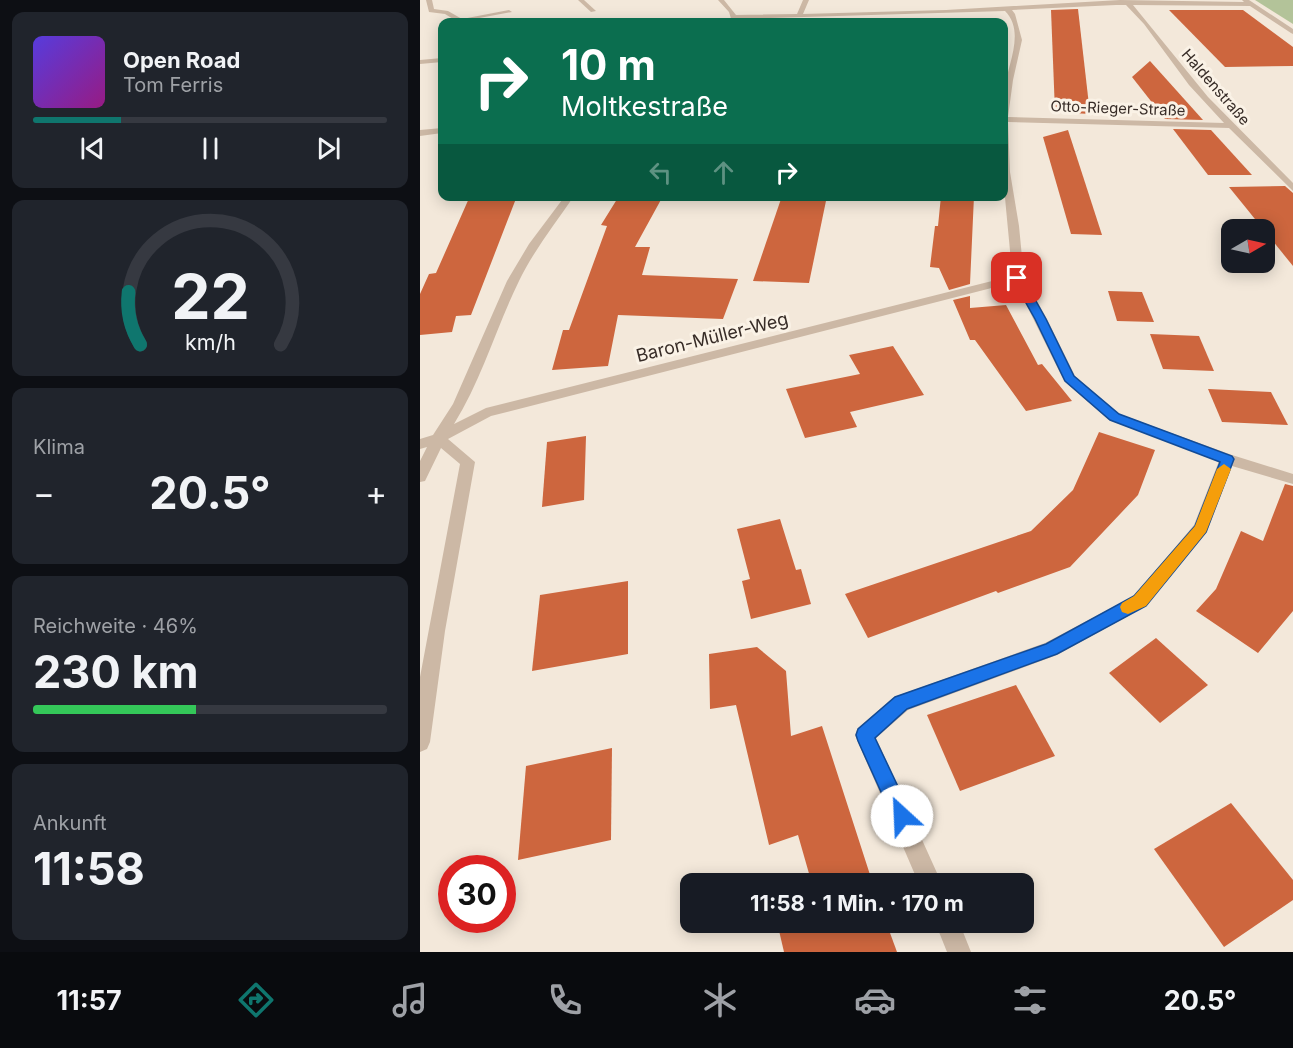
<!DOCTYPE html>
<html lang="de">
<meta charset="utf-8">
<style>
body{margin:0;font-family:Inter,sans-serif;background:#20242c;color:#f1f3f6;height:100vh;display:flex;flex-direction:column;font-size:22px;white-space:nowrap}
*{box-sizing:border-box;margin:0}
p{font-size:20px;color:#9ea1a6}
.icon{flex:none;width:33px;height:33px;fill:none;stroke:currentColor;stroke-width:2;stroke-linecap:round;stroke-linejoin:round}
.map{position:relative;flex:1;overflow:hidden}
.drawer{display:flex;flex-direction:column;gap:12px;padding:12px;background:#0d0f14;width:420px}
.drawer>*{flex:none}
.top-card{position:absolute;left:18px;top:18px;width:570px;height:183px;border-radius:12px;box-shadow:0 3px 15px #0003;background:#0b6e4f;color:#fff;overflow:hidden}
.needle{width:39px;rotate:81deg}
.tools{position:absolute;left:801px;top:219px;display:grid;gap:12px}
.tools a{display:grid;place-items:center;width:54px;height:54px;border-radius:12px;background:#171b24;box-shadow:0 3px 15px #0003;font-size:30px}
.speed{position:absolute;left:18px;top:855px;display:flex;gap:12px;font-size:30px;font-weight:700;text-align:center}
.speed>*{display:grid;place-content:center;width:78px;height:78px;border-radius:50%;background:#171b24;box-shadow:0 3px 15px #0003;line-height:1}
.speed .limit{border:9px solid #d22;background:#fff;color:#111}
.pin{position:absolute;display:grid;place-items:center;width:51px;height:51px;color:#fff;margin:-26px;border-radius:12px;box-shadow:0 3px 9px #0006}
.me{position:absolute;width:66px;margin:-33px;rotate:335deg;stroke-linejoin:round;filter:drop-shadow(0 0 4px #0008)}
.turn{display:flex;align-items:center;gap:21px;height:126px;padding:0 24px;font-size:27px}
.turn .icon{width:78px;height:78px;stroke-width:2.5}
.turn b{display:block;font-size:42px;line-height:51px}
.lanes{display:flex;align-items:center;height:57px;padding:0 24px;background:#0003;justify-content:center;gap:30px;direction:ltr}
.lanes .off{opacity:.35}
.big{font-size:45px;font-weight:700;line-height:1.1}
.drawer .widget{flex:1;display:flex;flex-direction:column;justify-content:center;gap:9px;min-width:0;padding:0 21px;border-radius:12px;background:#20242c}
.drawer .dial{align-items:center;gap:0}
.dial svg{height:156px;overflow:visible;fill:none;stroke:#363941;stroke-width:7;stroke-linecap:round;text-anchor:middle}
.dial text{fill:#f1f3f6;stroke:none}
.song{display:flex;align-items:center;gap:18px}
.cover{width:72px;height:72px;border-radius:9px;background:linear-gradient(135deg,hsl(250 70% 55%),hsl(310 70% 35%))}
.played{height:6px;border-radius:3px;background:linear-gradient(90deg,#0f766e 25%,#363941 25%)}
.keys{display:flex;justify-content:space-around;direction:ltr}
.heat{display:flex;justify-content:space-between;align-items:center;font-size:33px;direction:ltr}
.charge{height:9px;border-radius:4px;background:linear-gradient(90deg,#34c759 46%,#363941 0)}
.trip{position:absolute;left:260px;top:873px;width:354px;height:60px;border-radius:12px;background:#171b24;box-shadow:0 3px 15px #0003;font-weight:700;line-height:60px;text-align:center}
.dock{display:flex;height:96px;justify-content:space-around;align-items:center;background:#090b0e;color:#9ea1a6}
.dock .icon{width:42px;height:42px}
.dock .on{color:#0f766e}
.dock b{font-size:27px;color:#f1f3f6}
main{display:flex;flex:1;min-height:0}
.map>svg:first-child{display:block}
.green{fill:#b3c399}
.building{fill:#cd663e}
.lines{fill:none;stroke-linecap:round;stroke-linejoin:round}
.street{fill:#ccb8a5;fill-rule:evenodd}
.route{fill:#1a73e8;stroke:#114b97;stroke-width:1.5}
.slow{fill:#f59e0b}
.labels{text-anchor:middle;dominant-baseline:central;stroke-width:6;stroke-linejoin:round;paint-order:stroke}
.far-street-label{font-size:15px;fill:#372c27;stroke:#faf2e6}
.street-label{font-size:18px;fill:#372c27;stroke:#faf2e6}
</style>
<main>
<section class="drawer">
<div class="widget">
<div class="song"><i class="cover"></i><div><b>Open Road</b><p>Tom Ferris</p></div></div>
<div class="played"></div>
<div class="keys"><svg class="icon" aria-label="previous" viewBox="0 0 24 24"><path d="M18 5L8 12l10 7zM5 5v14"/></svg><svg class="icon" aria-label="pause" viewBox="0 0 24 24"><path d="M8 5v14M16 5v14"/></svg><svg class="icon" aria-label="next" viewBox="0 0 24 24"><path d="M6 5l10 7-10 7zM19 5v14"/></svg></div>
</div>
<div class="widget dial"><svg viewBox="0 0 100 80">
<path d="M14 69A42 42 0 1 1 86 69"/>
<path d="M14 69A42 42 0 0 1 8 42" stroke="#0f766e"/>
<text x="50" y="56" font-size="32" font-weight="700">22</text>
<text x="50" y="72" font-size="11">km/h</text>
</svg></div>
<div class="widget"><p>Klima</p>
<div class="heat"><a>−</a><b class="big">20.5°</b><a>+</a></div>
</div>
<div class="widget"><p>Reichweite · 46%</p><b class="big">230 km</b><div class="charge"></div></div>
<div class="widget"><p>Ankunft</p><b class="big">11:58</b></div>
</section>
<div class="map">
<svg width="873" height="952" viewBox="0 0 873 952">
<rect width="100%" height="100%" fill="#f3e8da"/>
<path class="green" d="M 835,0 L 873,0 L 873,24 Z"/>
<g class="building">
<path d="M 658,9 L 670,114 L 635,112 L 631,10 Z"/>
<path d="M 749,10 L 823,10 L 873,47 L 873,66 L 805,67 Z"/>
<path d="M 730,61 L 783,120 L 745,119 L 712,77 Z"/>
<path d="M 753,129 L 791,130 L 832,175 L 788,175 Z"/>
<path d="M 648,130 L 682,235 L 651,234 L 623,137 Z"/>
<path d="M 865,186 L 873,193 L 873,266 L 809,187 Z"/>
<path d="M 50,196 L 97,196 L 51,315 L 36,316 L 32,332 L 0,335 L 0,294 L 9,274 L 16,273 Z"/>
<path d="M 199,196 L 243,196 L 215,247 L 230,247 L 222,275 L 318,279 L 303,319 L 198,315 L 188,366 L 132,370 L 143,330 L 149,330 L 187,226 L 181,225 Z"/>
<path d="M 362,196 L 407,196 L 389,283 L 333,281 Z"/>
<path d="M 521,196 L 554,196 L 550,284 L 529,290 L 519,268 L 510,267 L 515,226 L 518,226 Z"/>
<path d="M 688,291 L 722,292 L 734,322 L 697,321 Z"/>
<path d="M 550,296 L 550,308 L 586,305 L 618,365 L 622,364 L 652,401 L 606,411 L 555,340 L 550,340 L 533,300 Z"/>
<path d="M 730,334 L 779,336 L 794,371 L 743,369 Z"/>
<path d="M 473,346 L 504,395 L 430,412 L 437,427 L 385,438 L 366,389 L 440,374 L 429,355 Z"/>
<path d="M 788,389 L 851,392 L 868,425 L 802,422 Z"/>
<path d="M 679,432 L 735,450 L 718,495 L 650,567 L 578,593 L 576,591 L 448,638 L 425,594 L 611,531 L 653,490 Z"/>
<path d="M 166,436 L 164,500 L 122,507 L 127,442 Z"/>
<path d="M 865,484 L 873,486 L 873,611 L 838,653 L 776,611 L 796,589 L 821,531 L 843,541 Z"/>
<path d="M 360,519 L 376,570 L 381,569 L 391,604 L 331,619 L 322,581 L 330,579 L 317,529 Z"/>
<path d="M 208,581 L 208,654 L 112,671 L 120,595 Z"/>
<path d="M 736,638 L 788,685 L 740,723 L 689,673 Z"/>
<path d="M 337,647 L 366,671 L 371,736 L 402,726 L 453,884 L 392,884 L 378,835 L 349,845 L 316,705 L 290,709 L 289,654 Z"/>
<path d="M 596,685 L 635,756 L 540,791 L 507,715 Z"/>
<path d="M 192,748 L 191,840 L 98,860 L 106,766 Z"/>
<path d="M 811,803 L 873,880 L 873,900 L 804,947 L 734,849 Z"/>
<path d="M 357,922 L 466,922 L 477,952 L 364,952 Z"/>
</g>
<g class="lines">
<g class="street">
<path d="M 6,0 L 12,0 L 14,9 L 28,11 L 42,19 L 89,10 L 92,12 L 38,22 L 25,14 L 9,12 Z"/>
<path d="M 158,0 L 164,0 L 176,11 L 171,12 Z"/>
<path d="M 298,0 L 304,0 L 316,15 L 377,14 L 383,0 L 389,0 L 383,14 L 526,10 L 700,0 L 824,2 L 822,0 L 829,0 L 873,29 L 873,34 L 871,33 L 830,6 L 713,5 L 788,97 L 873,183 L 873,191 L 809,128 L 588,122 L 590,172 L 599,226 L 604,278 L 627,319 L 655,376 L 699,414 L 812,455 L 873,474 L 873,484 L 812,466 L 787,532 L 726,606 L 637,655 L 488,710 L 456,738 L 522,884 L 499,884 L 435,735 L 438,728 L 474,697 L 625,643 L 714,596 L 774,525 L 799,461 L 689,420 L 644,381 L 595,282 L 71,416 L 28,439 L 55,462 L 25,631 L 10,742 L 7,749 L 0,752 L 0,677 L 40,464 L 21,448 L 5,481 L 0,482 L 0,461 L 7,447 L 0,449 L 0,439 L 13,435 L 33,404 L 87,281 L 109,244 L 145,196 L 154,196 C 135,224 114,250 99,281 C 76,328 62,379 34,424 L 66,408 L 592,276 C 588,215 577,152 584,91 C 587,66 606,32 585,11 L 317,19 L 318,22 L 312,22 L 309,12 ZM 696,5 L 706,5 L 724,24 L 769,85 L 804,123 L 588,117 L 593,80 L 602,40 L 595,14 L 592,10 Z"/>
<path d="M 22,58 L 22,62 L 0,64 L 0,60 Z"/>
<path d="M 22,128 L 22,133 L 0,136 L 0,130 Z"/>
<path d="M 515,922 L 539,922 L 551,952 L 527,952 Z"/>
</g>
</g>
<path class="route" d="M 594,276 L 603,278 L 626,319 L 654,376 L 699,414 L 812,456 L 814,459 L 786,532 L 726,606 L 637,654 L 487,709 L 455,738 L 492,816 L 489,823 L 482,826 L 475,823 L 438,741 L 436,735 L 438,729 L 475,697 L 626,644 L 714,596 L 775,526 L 800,462 L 690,420 L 645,381 L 615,319 L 592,278 Z"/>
<path class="slow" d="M 804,464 L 811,469 L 786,532 L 726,606 L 708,614 L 702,612 L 700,607 L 702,603 L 714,596 L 775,526 L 797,469 Z"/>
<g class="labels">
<g class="far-street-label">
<text transform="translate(796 87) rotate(49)">Haldenstraße</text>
<text transform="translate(698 108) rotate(2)">Otto-Rieger-Straße</text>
</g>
<g class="street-label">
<text transform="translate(292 337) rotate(-14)">Baron-Müller-Weg</text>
</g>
</g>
</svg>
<div class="tools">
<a><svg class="needle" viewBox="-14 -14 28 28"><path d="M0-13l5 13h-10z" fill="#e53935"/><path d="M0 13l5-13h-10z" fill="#9ea1a6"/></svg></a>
</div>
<div class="speed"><div class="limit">30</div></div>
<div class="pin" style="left:597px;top:278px;background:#d93025"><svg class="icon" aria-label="arrive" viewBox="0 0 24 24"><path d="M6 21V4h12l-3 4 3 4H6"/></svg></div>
<svg class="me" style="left:482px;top:816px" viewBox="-20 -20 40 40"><circle r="19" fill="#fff"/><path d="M0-13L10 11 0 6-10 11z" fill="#1a73e8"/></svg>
<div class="trip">11:58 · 1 Min. · 170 m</div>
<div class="top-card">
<div class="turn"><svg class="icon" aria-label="right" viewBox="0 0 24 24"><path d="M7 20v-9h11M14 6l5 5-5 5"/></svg><div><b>10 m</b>Moltkestraße</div></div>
<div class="lanes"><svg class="icon off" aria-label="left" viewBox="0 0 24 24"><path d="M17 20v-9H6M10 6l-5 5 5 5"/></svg><svg class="icon off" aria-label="ahead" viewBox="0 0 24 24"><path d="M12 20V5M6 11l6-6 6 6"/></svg><svg class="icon" aria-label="right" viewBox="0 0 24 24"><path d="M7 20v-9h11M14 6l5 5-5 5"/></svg></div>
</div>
</div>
</main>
<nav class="dock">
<b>11:57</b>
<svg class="icon on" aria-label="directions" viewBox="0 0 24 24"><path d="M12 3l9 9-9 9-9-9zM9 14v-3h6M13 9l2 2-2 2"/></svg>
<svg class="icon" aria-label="music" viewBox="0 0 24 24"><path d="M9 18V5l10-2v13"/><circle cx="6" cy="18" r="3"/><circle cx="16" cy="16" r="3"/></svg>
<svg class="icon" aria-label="phone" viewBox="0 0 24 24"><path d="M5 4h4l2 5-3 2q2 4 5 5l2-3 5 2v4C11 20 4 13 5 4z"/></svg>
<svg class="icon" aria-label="climate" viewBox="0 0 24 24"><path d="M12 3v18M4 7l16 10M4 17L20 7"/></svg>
<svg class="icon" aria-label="car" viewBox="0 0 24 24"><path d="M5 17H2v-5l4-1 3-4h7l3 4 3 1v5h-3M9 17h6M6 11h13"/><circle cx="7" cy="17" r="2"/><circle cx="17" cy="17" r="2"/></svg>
<svg class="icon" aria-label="filters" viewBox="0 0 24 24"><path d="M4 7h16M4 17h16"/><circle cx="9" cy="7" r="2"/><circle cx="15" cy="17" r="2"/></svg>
<b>20.5°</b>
</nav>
